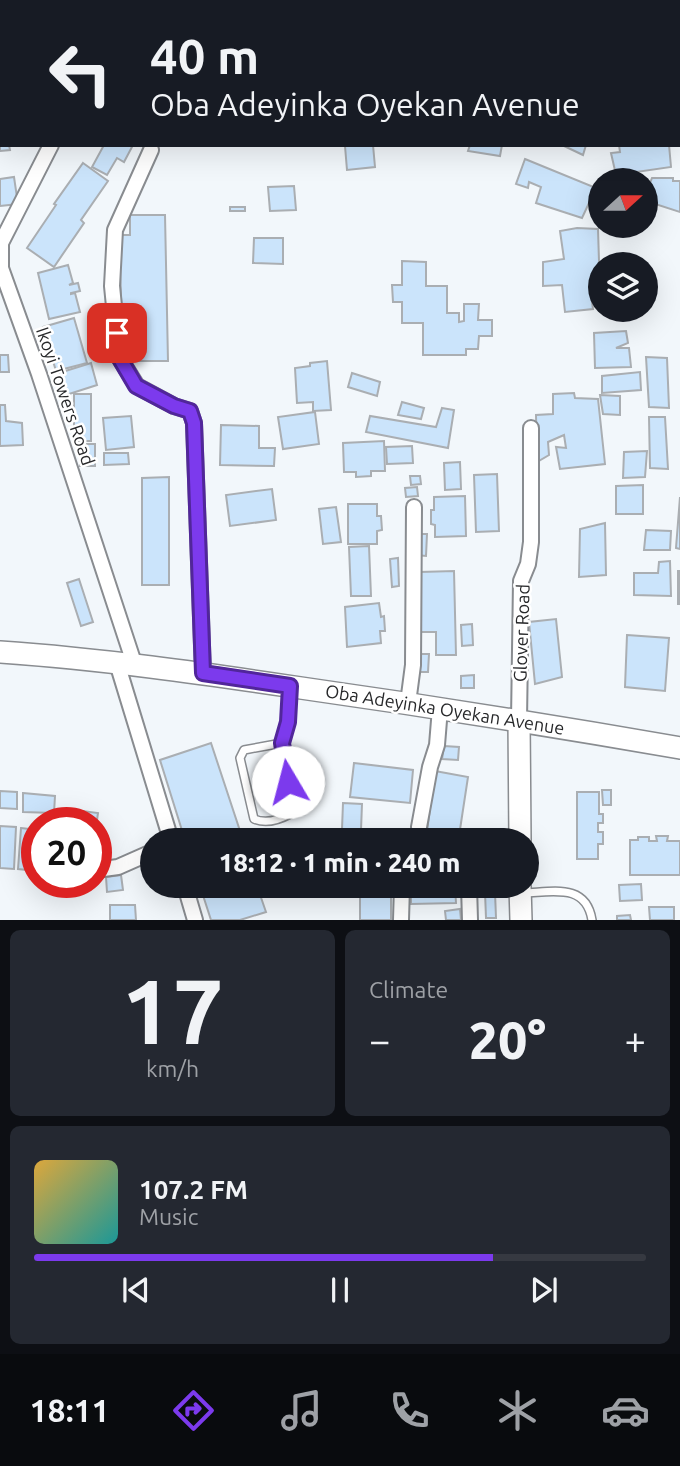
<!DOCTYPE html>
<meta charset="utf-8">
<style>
body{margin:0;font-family:Ubuntu,sans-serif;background:#242831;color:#f1f3f6;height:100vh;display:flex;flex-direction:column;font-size:26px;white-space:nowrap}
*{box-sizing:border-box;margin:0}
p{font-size:23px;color:#9ea1a6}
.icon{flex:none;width:38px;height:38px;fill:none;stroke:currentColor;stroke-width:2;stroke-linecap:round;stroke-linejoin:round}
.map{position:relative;height:920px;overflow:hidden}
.side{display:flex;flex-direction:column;gap:10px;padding:10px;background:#0d0f14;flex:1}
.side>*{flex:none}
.top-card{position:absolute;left:0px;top:0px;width:681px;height:147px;box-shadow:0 7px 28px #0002;background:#171b24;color:#f1f3f6;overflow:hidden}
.needle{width:46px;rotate:69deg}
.buttons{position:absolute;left:588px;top:168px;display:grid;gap:14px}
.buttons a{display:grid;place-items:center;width:70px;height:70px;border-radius:50%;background:#171b24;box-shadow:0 7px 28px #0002;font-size:35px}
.speed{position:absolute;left:21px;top:807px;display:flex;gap:14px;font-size:35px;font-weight:700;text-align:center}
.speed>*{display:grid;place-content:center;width:91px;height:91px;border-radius:50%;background:#171b24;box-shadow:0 7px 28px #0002;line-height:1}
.speed .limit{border:10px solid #d22;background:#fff;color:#111}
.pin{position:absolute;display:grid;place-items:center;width:60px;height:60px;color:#fff;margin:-30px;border-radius:14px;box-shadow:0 4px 10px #0006}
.me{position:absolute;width:77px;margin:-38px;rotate:352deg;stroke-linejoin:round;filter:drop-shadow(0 0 5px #0008)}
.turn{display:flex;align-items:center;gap:24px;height:147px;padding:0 35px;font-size:32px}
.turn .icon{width:91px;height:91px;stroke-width:2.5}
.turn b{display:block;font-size:49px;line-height:60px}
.big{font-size:52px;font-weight:800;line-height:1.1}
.side .card{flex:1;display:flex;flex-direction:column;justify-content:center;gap:10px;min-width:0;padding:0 24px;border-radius:10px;background:#242831}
.side .dial{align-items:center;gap:0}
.dial b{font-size:91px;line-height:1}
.song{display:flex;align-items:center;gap:21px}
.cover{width:84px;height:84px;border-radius:10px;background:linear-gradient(135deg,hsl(40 70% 55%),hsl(180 70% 35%))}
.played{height:7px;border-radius:4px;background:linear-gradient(90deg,#7c3aed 75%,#363941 75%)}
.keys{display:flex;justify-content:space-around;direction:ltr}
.heat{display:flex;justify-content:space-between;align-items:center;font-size:38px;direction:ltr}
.side .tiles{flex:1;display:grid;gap:10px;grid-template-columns:1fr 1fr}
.card:last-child{grid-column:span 2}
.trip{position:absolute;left:140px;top:828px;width:399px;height:70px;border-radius:35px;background:#171b24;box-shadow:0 7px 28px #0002;font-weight:800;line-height:70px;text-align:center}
.menu{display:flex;height:112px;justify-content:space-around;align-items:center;background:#090b0e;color:#9ea1a6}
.menu .icon{width:49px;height:49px}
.menu .current{color:#7c3aed}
.menu b{font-size:32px;color:#f1f3f6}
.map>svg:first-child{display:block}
.building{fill:#cbe4fb;stroke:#aaaeb2;stroke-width:2}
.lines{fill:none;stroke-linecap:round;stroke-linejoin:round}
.lane-casing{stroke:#898c90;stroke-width:10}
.street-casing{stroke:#898c90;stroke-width:18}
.secondary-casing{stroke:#898c90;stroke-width:24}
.lane{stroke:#fff;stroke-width:7}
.street{stroke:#fff;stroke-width:14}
.secondary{stroke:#fff;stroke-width:21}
.route-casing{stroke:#51269a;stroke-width:18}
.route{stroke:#7c3aed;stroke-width:12}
.labels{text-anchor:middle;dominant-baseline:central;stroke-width:5;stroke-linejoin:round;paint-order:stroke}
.street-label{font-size:18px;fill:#27282a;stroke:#fff}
</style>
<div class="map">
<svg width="680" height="920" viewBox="0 0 680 920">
<rect width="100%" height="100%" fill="#f2f7fb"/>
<g class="building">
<path d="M 558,0 L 587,0 L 587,2 L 557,2 Z"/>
<path d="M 0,126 L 2,126 L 2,145 L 9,145 L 10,150 L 0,151 Z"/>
<path d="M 104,145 L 133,145 L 124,162 L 117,158 L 107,175 L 92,167 Z"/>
<path d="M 357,145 L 373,145 L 375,167 L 347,170 L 345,146 Z"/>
<path d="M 470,145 L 502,145 L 500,156 L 468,151 Z"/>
<path d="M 562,145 L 586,145 L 583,155 Z"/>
<path d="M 619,145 L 669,145 L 671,167 L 616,175 L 611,153 L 620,152 Z"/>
<path d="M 525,159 L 596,188 L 582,218 L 536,203 L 541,187 L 529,182 L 528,188 L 516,184 Z"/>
<path d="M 83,163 L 108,181 L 81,220 L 84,223 L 54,267 L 27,248 L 56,205 L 54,204 Z"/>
<path d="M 14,177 L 18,204 L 0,206 L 0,179 Z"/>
<path d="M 652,178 L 673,178 L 673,181 L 680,181 L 680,212 L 646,201 L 646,182 L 650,183 Z"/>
<path d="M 294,186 L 296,210 L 270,211 L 268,187 Z"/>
<rect x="230" y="207" width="15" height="4"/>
<path d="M 130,215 L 165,215 L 168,361 L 133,361 L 133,359 L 123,359 L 119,235 L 130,235 Z"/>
<path d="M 577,228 L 598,229 L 600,293 L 591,295 L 593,309 L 565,312 L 562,285 L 543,286 L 543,262 L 564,259 L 560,231 Z"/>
<path d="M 254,238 L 283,238 L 283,264 L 253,263 Z"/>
<path d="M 402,261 L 426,262 L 426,286 L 447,286 L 447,313 L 459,313 L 459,322 L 464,321 L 464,304 L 479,304 L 478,320 L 492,320 L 492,336 L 479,336 L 478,349 L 466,349 L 466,355 L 423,355 L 423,323 L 402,323 L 402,302 L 393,302 L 392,285 L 402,285 Z"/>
<path d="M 68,265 L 73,283 L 69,285 L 78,283 L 80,291 L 71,293 L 71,294 L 75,293 L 80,312 L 49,319 L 38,273 Z"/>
<path d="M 74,318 L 87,363 L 56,371 L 43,327 Z"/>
<path d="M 626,331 L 628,343 L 616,348 L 629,348 L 631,367 L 595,368 L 594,333 Z"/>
<path d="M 0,355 L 8,355 L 9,372 L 0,372 Z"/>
<path d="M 646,357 L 667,358 L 669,408 L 649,407 Z"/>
<path d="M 327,361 L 331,410 L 313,411 L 313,402 L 297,403 L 295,368 L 310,366 L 310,363 Z"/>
<path d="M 91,363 L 97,385 L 66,395 L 59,373 Z"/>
<path d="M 640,372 L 641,390 L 602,393 L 602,376 Z"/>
<path d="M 352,373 L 380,382 L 377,396 L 348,387 Z"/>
<path d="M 574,393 L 575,398 L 598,399 L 605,464 L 560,469 L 556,447 L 566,448 L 564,435 L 548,442 L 549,455 L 537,462 L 536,415 L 553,414 L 553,394 Z"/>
<rect x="74" y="394" width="17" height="47"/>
<path d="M 600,395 L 620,396 L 620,415 L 603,414 Z"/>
<path d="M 402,402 L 424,408 L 421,419 L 398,415 Z"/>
<path d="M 0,405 L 5,405 L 6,421 L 22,423 L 23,445 L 0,446 Z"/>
<path d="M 442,408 L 454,410 L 448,448 L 366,432 L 370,416 L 436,427 Z"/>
<path d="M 315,412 L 319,444 L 283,449 L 278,417 Z"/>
<path d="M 131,416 L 134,447 L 106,450 L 103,418 Z"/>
<path d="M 649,417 L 665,417 L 668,469 L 650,468 Z"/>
<path d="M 221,425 L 259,426 L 259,448 L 275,448 L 274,466 L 220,465 Z"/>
<path d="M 384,441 L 385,471 L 371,471 L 371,476 L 356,477 L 356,472 L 344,472 L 343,443 Z"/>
<rect x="80" y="444" width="15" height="22"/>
<path d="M 412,446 L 413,463 L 387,464 L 386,447 Z"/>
<path d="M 647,451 L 645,477 L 623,478 L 624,452 Z"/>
<path d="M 104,453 L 128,453 L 129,464 L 104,465 Z"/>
<path d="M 460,462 L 461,489 L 445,490 L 444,463 Z"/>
<path d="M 497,474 L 499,531 L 476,532 L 474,475 Z"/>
<path d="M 410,476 L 420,476 L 421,484 L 411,485 Z"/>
<path d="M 169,477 L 169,585 L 142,585 L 142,478 Z"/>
<path d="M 643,485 L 643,514 L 616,514 L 616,486 Z"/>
<path d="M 417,487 L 418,496 L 406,497 L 405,488 Z"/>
<path d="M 272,489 L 276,520 L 230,526 L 226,495 Z"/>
<path d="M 465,496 L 466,536 L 435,537 L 435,525 L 431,524 L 431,510 L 434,510 L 434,497 Z"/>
<path d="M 680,497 L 680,549 L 676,548 Z"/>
<path d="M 348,504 L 377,504 L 377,516 L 381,516 L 382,530 L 377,531 L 377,544 L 348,544 Z"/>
<path d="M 336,507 L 341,542 L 323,544 L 319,509 Z"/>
<path d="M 605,523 L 606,575 L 579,577 L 580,529 Z"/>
<path d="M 646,530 L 671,531 L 670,550 L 644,550 Z"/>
<path d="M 417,534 L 427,534 L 426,556 L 416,555 Z"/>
<path d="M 369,546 L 371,596 L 351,596 L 349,547 Z"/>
<path d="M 398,558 L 399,586 L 392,587 L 390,559 Z"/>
<path d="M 670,561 L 671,596 L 634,595 L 634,573 L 658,573 L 659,562 Z"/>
<path d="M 454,571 L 456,655 L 436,655 L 436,632 L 420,632 L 420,572 Z"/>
<rect x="678" y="571" width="2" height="33"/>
<path d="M 79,579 L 93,622 L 81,626 L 67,583 Z"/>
<path d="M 379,603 L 381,617 L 384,616 L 385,631 L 380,631 L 381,643 L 347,647 L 345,607 Z"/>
<path d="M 556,619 L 562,677 L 535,684 L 529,622 Z"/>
<path d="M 472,624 L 473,645 L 462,646 L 461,625 Z"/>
<path d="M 627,635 L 669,638 L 665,691 L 625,687 Z"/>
<path d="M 420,654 L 429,654 L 428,672 L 418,672 Z"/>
<path d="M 474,675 L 474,688 L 461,688 L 461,676 Z"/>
<path d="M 211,743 L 243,840 L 185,840 L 160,760 Z"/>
<path d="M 444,746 L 459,747 L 458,760 L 442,759 Z"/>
<path d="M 354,763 L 413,770 L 410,803 L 350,797 Z"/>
<path d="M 435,771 L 468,777 L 459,836 L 427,831 Z"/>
<path d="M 602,790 L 611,790 L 611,805 L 603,805 Z"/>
<path d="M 0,791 L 17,792 L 17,809 L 0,808 Z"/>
<path d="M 577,792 L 599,792 L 599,814 L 603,814 L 603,823 L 598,823 L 598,832 L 603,832 L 603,844 L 598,844 L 598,859 L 577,859 Z"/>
<path d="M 23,793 L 55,796 L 54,813 L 23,812 Z"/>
<path d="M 343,803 L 362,804 L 361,830 L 342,829 Z"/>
<path d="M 67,809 L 98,813 L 96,827 L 96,822 L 65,822 Z"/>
<path d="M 0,826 L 16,827 L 14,869 L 0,868 Z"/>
<path d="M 21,828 L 37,830 L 37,871 L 18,869 Z"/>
<path d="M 656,836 L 668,836 L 667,841 L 680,841 L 680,875 L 630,875 L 630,840 L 638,840 L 638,837 L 649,837 L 649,841 L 657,841 Z"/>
<path d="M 121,875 L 123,890 L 107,892 L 106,877 Z"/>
<path d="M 641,884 L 642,900 L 620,901 L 619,885 Z"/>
<path d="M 200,886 L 257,886 L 266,912 L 240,920 L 211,920 Z"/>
<rect x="360" y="886" width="31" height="34"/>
<path d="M 411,886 L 455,886 L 456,903 L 411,904 Z"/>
<path d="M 485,892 L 495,892 L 496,918 L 486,918 Z"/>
<path d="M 110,905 L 135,905 L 136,920 L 110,920 Z"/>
<path d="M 649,907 L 674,907 L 674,920 L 650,920 Z"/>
<path d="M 460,909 L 461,920 L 446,920 L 445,911 Z"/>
<path d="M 630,915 L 631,920 L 617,920 L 617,916 Z"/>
</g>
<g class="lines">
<defs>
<g id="lane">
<path d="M 282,743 L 244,750 L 240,758 L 254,819 C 266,824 279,820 290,814 L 290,801 L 282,743 L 288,722 L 290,690"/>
<path d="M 524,893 C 553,892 586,883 592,920"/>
</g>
<g id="street">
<path d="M 235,0 L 235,2"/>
<path d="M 494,0 L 494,2"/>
<path d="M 634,0 L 636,2"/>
<path d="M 679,15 L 680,16"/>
<path d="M 51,145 L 1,243 L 1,268 L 39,374 L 135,666"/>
<path d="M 151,150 L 115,230 L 112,286 L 119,357 L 137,386 L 174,406 L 190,411 L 194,423 L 203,673"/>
<path d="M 117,663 L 171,840"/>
<path d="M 408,703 L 413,665 L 414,507"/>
<path d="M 519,720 L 521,581 L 528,564 L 531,542 L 531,428"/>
<path d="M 419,827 L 430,767 L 437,745 L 440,708"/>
<path d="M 96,870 L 118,867 L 152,852"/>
<path d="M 185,886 L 195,920"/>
<path d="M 469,886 L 470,920"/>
<path d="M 495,886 L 520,888"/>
<path d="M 401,920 L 402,886"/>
</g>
<g id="secondary">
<path d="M 0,652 C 101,659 201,673 301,688 C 428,706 554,726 680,748"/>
<path d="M 519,720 L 520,840"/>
<path d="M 520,886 L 521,920"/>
</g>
</defs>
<use href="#lane" class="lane-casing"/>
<use href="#street" class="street-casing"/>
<use href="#secondary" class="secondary-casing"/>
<use href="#lane" class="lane"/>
<use href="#street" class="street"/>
<use href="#secondary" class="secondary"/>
</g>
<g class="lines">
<defs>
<path id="route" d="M 117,333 L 119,357 L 136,386 L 174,406 L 190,411 L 194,423 L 203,673 L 290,686 L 288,722 L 282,743 L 288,782"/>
</defs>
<use href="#route" class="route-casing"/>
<use href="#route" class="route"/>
</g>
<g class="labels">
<g class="street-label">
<text transform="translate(66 396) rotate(71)">Ikoyi Towers Road</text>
<text transform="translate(521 633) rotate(-88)">Glover Road</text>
<text transform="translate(445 709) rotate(9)">Oba Adeyinka Oyekan Avenue</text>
</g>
</g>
</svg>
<div class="buttons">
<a><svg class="needle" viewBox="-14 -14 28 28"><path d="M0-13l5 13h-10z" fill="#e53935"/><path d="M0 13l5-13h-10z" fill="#9ea1a6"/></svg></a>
<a><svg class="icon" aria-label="layers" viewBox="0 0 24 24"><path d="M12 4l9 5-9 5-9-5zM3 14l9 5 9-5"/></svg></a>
</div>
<div class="speed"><div class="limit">20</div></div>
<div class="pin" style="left:117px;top:333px;background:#d93025"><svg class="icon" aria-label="arrive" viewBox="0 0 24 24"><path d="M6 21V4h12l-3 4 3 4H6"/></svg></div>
<svg class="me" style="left:288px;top:782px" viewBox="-20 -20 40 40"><circle r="19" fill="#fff"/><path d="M0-13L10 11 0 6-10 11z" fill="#7c3aed"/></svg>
<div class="trip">18:12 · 1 min · 240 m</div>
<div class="top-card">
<div class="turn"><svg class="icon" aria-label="left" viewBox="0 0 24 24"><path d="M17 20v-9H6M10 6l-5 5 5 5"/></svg><div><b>40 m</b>Oba Adeyinka Oyekan Avenue</div></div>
</div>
</div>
<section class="side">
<div class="tiles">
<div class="card dial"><b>17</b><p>km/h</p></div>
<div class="card"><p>Climate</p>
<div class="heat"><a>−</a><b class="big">20°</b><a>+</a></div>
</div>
<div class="card">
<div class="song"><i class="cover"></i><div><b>107.2 FM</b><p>Music</p></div></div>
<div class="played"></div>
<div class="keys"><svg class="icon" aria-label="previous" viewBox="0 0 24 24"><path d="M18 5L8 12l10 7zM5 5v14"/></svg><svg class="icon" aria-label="pause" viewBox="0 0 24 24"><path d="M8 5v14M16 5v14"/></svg><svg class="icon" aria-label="next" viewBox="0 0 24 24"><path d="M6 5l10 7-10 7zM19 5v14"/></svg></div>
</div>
</div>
</section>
<nav class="menu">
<b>18:11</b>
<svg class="icon current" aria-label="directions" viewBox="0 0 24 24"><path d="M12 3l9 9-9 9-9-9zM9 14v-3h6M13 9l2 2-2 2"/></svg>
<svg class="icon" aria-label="music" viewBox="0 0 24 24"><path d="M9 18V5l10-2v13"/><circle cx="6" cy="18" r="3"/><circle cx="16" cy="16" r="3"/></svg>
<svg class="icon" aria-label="phone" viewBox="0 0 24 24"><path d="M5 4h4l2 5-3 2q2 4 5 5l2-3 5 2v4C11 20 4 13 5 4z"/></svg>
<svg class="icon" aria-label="climate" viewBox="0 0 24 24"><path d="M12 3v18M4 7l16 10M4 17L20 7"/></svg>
<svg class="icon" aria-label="car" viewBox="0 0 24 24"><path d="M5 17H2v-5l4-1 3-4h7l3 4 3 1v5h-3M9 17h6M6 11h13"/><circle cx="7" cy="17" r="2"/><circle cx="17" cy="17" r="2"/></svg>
</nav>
